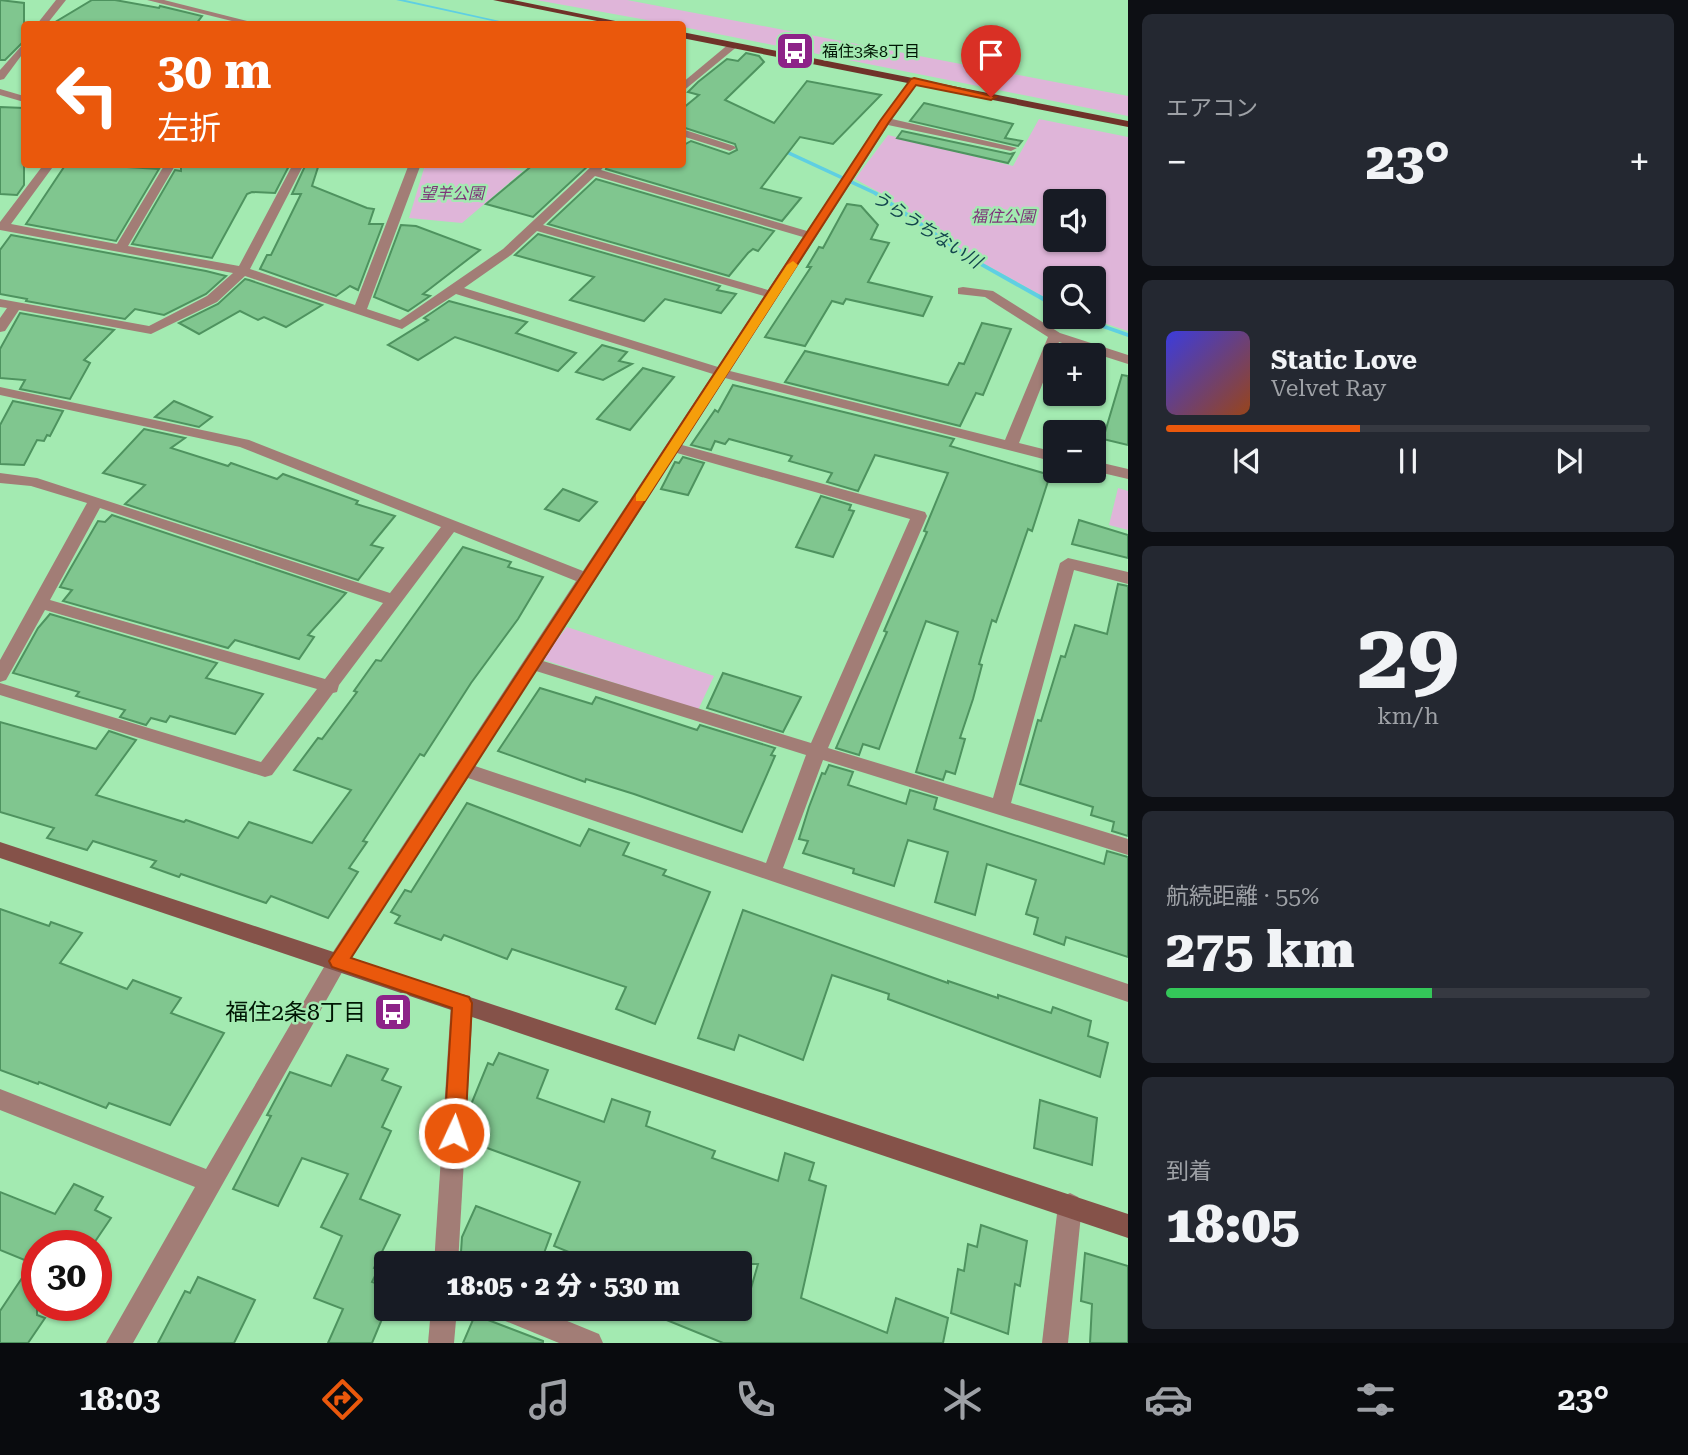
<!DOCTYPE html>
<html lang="ja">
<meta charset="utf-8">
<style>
body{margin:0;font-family:"Roboto Serif","Noto Sans JP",serif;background:#242831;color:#f1f3f6;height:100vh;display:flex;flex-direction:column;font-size:26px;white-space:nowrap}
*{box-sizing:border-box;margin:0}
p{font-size:23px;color:#9ea1a6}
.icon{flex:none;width:38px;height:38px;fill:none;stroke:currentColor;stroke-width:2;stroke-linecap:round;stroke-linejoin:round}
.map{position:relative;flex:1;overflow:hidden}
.side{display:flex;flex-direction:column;gap:14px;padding:14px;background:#0d0f14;width:560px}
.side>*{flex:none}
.guide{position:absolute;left:21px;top:21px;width:665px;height:147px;border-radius:7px;box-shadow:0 2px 5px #0004;background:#ea580c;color:#fff;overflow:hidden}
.buttons{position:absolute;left:1043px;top:189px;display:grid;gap:14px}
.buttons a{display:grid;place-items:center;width:63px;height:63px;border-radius:7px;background:#171b24;box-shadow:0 2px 5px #0004;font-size:35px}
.speed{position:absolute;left:21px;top:1230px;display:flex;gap:14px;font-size:35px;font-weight:700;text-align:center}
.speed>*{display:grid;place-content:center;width:91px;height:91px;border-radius:50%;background:#171b24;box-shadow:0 2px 5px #0004;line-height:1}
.speed .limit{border:10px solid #d22;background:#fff;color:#111}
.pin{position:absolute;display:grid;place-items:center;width:60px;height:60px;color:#fff;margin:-72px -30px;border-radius:50% 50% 50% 0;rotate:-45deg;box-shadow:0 0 7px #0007}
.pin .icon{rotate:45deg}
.me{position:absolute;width:77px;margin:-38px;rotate:3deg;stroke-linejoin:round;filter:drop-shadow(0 0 5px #0008)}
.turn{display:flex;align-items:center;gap:24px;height:147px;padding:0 21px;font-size:32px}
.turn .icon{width:91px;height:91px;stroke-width:2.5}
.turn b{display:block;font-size:49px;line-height:60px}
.big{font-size:52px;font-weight:800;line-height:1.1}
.side .tile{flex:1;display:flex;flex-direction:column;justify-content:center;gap:10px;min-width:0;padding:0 24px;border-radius:10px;background:#242831}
.side .dial{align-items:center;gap:0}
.dial b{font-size:91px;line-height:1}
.song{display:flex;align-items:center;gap:21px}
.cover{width:84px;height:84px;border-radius:10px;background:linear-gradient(135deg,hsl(240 70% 55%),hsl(20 70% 35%))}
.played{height:7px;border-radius:4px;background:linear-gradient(90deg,#ea580c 40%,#363941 40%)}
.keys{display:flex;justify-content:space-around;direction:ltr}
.heat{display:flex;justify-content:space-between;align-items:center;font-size:38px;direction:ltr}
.charge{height:10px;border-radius:5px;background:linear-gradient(90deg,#34c759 55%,#363941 0)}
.trip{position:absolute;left:374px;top:1251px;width:378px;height:70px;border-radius:7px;background:#171b24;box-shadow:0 2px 5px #0004;font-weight:800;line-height:70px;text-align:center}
.tab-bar{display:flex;height:112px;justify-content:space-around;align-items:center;background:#090b0e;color:#9ea1a6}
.tab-bar .icon{width:49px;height:49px}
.tab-bar .current{color:#ea580c}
.tab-bar b{font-size:32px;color:#f1f3f6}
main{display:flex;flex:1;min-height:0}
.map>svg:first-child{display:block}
.green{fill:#dfb5d9;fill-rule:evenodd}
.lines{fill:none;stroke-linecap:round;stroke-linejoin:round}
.stream{fill:#5fcfe2;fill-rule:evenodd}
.building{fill:#80c68f;stroke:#4e935f;stroke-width:2}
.street{fill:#a27d76;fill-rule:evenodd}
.secondary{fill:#855249;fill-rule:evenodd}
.primary{fill:#6f3229;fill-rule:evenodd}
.route{fill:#ea580c;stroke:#983908;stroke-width:2}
.slow{fill:#f59e0b}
.labels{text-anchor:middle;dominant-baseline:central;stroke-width:5;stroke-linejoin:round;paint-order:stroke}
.far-poi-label{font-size:16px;fill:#001604;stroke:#a3eab1;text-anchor:start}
.far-park-label{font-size:16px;font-style:italic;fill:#7d3478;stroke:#a3eab1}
.far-water-label{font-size:18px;font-style:italic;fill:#12454d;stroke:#a3eab1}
.near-poi-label{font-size:23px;fill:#001604;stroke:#a3eab1;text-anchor:end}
</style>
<main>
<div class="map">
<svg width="1128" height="1343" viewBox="0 0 1128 1343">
<rect width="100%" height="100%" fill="#a3eab1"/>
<g class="green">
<path d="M 536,0 L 627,0 L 1128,96 L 1128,116 L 683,27 L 682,24 L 669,24 Z"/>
<path d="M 1039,119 L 1128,137 L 1128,331 L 1085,317 L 1094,317 L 1094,278 L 1055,278 L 1055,303 L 972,257 L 884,195 L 855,179 L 888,135 L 1013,166 ZM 1055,201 L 1094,201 L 1094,240 L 1055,240 Z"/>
<path d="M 425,165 L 484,165 L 523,171 L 462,223 L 409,218 Z"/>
<path d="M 1118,488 L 1128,491 L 1128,530 L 1109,525 Z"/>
<path d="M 567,627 L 714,676 L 698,710 L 541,659 Z"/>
</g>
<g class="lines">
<g class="stream">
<path d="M 396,0 L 405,0 L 513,24 L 506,24 Z"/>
<path d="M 776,147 L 780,147 L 877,192 L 972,257 L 1055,303 L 1055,308 L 968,259 L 873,194 L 776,149 Z"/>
<path d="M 1073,317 L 1082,317 L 1128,333 L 1128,337 L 1074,318 Z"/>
</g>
</g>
<g class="building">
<path d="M 0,0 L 24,3 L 24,41 L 5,60 L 0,60 Z"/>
<path d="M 92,0 L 115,0 L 159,8 L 160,6 L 202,16 L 196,24 L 52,24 Z"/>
<path d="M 746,53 L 759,56 L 764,62 L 725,100 L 774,123 L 807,81 L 881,95 L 833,144 L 800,137 L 761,188 L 801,198 L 782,221 L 606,169 L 608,164 L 682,164 L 682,146 L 691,141 L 729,154 L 737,150 L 735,144 L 682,127 L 682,109 L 699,95 L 688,92 L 698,82 L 727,59 L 738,61 Z"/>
<path d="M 924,103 L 1013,124 L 1005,138 L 1022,141 L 1018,146 L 910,121 Z"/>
<path d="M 0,107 L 24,108 L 24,185 L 17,195 L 0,194 Z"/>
<path d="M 902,131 L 1010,154 L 1014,153 L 1008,163 L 897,138 Z"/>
<path d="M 66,164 L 79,164 L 159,169 L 116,241 L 26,224 Z"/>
<path d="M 181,164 L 290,164 L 275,193 L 252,192 L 247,194 L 212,258 L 132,244 L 175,170 L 181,171 Z"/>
<path d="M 306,164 L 319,164 L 312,186 L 367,208 L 374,209 L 369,224 L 383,224 L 358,290 L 350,286 L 336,296 L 260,269 L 267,255 L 271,255 L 301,194 L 292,194 Z"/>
<path d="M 534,164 L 590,164 L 533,217 L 486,204 Z"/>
<path d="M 596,179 L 774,231 L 758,251 L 753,249 L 748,253 L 729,276 L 548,224 Z"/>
<path d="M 847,204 L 861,206 L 878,225 L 871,239 L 889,243 L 868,282 L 932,297 L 923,316 L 846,299 L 843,304 L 832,301 L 805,346 L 765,337 L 811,267 L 807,267 L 819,247 L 823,248 Z"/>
<path d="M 401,225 L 416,226 L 480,250 L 423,294 L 430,296 L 408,311 L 374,297 Z"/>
<path d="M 538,234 L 720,286 L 717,290 L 736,294 L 721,313 L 665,299 L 644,321 L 570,300 L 594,277 L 515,255 Z"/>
<path d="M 11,235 L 206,271 L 226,276 L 206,294 L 164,315 L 135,309 L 125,319 L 26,301 L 27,299 L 0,294 L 0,250 Z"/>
<path d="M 245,279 L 249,280 L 322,305 L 286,327 L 264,317 L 258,320 L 240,311 L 199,334 L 179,323 L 218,304 Z"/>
<path d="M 449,301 L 527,322 L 516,333 L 576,353 L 558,371 L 455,337 L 418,360 L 388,345 L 428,320 L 424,318 Z"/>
<path d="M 20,313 L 114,330 L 84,360 L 90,363 L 70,399 L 20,389 L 25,380 L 0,378 L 0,349 Z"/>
<path d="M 982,323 L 1011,329 L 983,395 L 976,393 L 960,426 L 785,382 L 805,351 L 948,385 L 959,363 L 964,364 Z"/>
<path d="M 602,345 L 627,352 L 619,361 L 632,364 L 603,380 L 576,372 Z"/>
<path d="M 643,368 L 674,377 L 630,430 L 597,419 Z"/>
<path d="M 1122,375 L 1128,376 L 1128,445 L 1103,439 Z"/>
<path d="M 733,385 L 954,439 L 950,446 L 1050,475 L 1032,531 L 1028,529 L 996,622 L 992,620 L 979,664 L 982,665 L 973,699 L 960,738 L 965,739 L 955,774 L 946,771 L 943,780 L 916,772 L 958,632 L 926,621 L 879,749 L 863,744 L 859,755 L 836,748 L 887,632 L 884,631 L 927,532 L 924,531 L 948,473 L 875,455 L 858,491 L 827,482 L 832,473 L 789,461 L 792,456 L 729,439 L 725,444 L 715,441 L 711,450 L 691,445 L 715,410 L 718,412 Z"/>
<path d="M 13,401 L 63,411 L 50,436 L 47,435 L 44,441 L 37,440 L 24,465 L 0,464 L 0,425 Z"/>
<path d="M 174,401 L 212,417 L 199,427 L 155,417 Z"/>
<path d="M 144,429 L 185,438 L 171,448 L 228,466 L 231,463 L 277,479 L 283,474 L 358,501 L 356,504 L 395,516 L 371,545 L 383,548 L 358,580 L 125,504 L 145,485 L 103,473 Z"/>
<path d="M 683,457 L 704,463 L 688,495 L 661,489 L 675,462 L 679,463 Z"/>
<path d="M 563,489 L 597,502 L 579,521 L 545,509 Z"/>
<path d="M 821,496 L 851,505 L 849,510 L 854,511 L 833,557 L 796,547 Z"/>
<path d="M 112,515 L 346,593 L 308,635 L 314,637 L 299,659 L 235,640 L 228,648 L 63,601 L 72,590 L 60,587 L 69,571 L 98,521 L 105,522 Z"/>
<path d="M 1079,520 L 1128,535 L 1128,558 L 1072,544 Z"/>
<path d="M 463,547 L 511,562 L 508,567 L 543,577 L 518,619 L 471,683 L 424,756 L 420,754 L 363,841 L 367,842 L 349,868 L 358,872 L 328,918 L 271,896 L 266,903 L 181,874 L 179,877 L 151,867 L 156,861 L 93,841 L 87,850 L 47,838 L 54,828 L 0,812 L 0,722 L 96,749 L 109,731 L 136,740 L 96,795 L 184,822 L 186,820 L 238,838 L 249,822 L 312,843 L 351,790 L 294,770 L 318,738 L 322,739 L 357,692 L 354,691 L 376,660 L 381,661 Z"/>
<path d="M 1118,584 L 1128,586 L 1128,836 L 1112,831 L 1114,822 L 1091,815 L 1093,807 L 1020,784 L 1038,720 L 1041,721 L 1061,656 L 1065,657 L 1075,625 L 1107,634 Z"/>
<path d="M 50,614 L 217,663 L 206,678 L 263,694 L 235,734 L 170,716 L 166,722 L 151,718 L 146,725 L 120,717 L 125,710 L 76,696 L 79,692 L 13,673 L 38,628 Z"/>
<path d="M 723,673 L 801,697 L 783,732 L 707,708 Z"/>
<path d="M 540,688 L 592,704 L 596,697 L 697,730 L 700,725 L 775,748 L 771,755 L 775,756 L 742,832 L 634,794 L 586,779 L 585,782 L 498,751 Z"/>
<path d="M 829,765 L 853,772 L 848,785 L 906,804 L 910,790 L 937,798 L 934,809 L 1104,864 L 1107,851 L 1128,857 L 1128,957 L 1066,937 L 1064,945 L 1034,934 L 1038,918 L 1026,914 L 1036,880 L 987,864 L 975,915 L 935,902 L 948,852 L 908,840 L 894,886 L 853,873 L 854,869 L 803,853 L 808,841 L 799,839 L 809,807 L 822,773 L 825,774 Z"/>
<path d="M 467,803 L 580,846 L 589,829 L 629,843 L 623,855 L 666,870 L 663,875 L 710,892 L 655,1024 L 616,1009 L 626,987 L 512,949 L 507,959 L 444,935 L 441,940 L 395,923 L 400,916 L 391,912 L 405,890 L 411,892 Z"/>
<path d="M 0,909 L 49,926 L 51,922 L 82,933 L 60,963 L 127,989 L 133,980 L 181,998 L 171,1013 L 224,1033 L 170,1125 L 109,1103 L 106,1108 L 39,1082 L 38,1084 L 0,1070 Z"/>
<path d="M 743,910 L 948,983 L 948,981 L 998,998 L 998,995 L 1051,1013 L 1053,1007 L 1091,1021 L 1088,1036 L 1108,1043 L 1100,1077 L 888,999 L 889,994 L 832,975 L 803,1060 L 739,1035 L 734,1050 L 698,1038 Z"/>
<path d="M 499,1053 L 548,1070 L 537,1098 L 604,1122 L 612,1099 L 650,1112 L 646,1126 L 715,1151 L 712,1158 L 778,1181 L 785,1153 L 814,1163 L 809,1180 L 826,1186 L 801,1298 L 887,1333 L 896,1298 L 948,1318 L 943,1343 L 723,1343 L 642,1310 L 745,1309 L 758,1264 L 598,1264 L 554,1246 L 580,1182 L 468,1141 L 470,1107 L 488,1063 L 493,1065 Z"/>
<path d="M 347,1055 L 388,1069 L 382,1080 L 401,1087 L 382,1127 L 391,1131 L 360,1199 L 400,1215 L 374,1268 L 378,1270 L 372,1282 L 387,1287 L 387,1307 L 372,1343 L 328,1343 L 343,1309 L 314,1298 L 342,1236 L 321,1227 L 348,1174 L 302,1158 L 278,1206 L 233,1189 L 271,1116 L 267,1115 L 290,1072 L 331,1086 Z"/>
<path d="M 1040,1100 L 1097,1118 L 1092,1165 L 1034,1148 Z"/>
<path d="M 74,1184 L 103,1197 L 95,1210 L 111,1218 L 92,1246 L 37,1246 L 37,1315 L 45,1318 L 28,1343 L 0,1343 L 0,1311 L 32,1263 L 0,1250 L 0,1192 L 55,1214 Z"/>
<path d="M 476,1206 L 551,1234 L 540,1264 L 490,1264 L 461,1252 L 462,1237 Z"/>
<path d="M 981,1225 L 1027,1241 L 1020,1286 L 1015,1284 L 1008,1334 L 951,1313 L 958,1269 L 964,1271 L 968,1244 L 977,1247 Z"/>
<path d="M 1085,1253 L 1128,1266 L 1128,1343 L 1090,1343 L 1092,1304 L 1081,1301 Z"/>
<path d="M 198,1277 L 255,1300 L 234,1343 L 158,1343 L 185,1291 L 190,1293 Z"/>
<path d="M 475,1315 L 543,1341 L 543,1343 L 463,1343 Z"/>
</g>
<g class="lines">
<g class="street">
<path d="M 56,0 L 66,0 L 47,24 L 37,24 Z"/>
<path d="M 147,0 L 164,0 L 259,24 L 244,24 Z"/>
<path d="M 24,43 L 24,52 L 4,79 L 0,80 L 0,70 Z"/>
<path d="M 730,43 L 739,45 L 682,92 L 682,83 Z"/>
<path d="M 914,78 L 919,81 L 892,119 L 1017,148 L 1011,151 L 888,125 L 730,371 L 1005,440 L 1048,337 L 985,297 L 958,294 L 958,288 L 963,287 L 993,291 L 1060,333 L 1128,355 L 1128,364 L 1059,342 L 1019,443 L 1055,452 L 1055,462 L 725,378 L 682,445 L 925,512 L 927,516 L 828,748 L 993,798 L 1060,563 L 1068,558 L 1128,572 L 1128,584 L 1074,570 L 1011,803 L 1128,839 L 1128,855 L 823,760 L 783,868 L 1128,984 L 1128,1002 L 468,778 L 345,967 L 133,1343 L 106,1343 L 195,1187 L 0,1110 L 0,1089 L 206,1169 L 331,955 L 576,581 L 454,532 L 339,685 L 337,692 L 333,693 L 272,775 L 265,777 L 0,695 L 0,683 L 261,762 L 317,689 L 45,610 L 6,680 L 0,682 L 0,660 L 87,503 L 31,486 L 0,483 L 0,473 L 37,478 L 390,593 L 441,527 L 240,447 L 0,395 L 0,387 L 249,440 L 583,571 L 713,374 L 456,294 L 402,329 L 245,276 L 217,302 L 151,334 L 19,310 L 5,331 L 0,332 L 0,318 L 7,308 L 0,307 L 0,299 L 149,326 L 207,296 L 233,273 L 0,230 L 0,222 L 44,164 L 55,164 L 11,224 L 117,244 L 165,164 L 176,164 L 128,246 L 239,266 L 293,164 L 304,164 L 250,269 L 355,305 L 409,164 L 421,164 L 367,309 L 400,320 L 503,249 L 594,164 L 606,164 L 601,170 L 807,231 L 910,79 ZM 595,176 L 803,237 L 768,290 L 543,225 ZM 537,231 L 764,296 L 718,367 L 464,288 L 511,255 ZM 677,453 L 910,519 L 811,743 L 543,661 ZM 100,508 L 383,603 L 325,679 L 50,600 ZM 536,671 L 806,755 L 766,863 L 475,766 Z"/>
<path d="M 0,89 L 24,96 L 24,102 L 0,95 Z"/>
<path d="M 682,129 L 734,146 L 736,148 L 730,151 L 682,136 Z"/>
<path d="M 1094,461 L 1128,469 L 1128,479 L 1094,471 Z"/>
<path d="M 462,994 L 470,996 L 473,1003 L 458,1264 L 434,1264 L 451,1003 L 454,996 Z"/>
<path d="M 1070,1193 L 1078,1197 L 1082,1205 L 1068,1343 L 1042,1343 L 1058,1205 L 1062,1197 Z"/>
<path d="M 431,1309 L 457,1309 L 454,1343 L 428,1343 Z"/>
<path d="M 494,1309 L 538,1309 L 599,1334 L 603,1343 L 559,1343 L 498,1318 Z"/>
</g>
<path class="secondary" d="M 0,842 L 1128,1214 L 1128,1238 L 0,858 Z"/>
<g class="primary">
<path d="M 493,0 L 513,0 L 630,24 L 612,24 Z"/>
<path d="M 682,32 L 1128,121 L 1128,127 L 682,38 Z"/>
</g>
</g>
<path class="route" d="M 914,78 L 996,97 L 991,100 L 916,85 L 889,122 L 351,958 L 469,997 L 472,1003 L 465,1133 L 462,1140 L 454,1143 L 447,1140 L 444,1133 L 452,1008 L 332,967 L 329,961 L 880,121 L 911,79 Z"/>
<path class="slow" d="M 793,261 L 798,265 L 645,501 L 636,501 L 636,495 L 787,265 Z"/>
<defs>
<symbol id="bus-square" viewBox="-11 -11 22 22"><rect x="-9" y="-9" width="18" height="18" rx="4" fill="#8d2388" stroke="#a3eab1"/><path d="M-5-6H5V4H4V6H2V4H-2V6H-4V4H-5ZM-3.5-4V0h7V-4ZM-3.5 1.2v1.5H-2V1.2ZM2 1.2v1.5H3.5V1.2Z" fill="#fff"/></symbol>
</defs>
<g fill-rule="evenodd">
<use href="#bus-square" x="773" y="29" width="44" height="44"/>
<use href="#bus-square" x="371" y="990" width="44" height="44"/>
</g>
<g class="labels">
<g class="far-poi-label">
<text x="822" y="51">福住3条8丁目</text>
</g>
<g class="far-park-label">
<text x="452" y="193">望羊公園</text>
<text x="1003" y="216">福住公園</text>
</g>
<g class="far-water-label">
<text transform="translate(927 229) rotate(33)">うらうちない川</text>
</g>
<g class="near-poi-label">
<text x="366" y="1012">福住2条8丁目</text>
</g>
</g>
</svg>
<div class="buttons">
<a><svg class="icon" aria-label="sound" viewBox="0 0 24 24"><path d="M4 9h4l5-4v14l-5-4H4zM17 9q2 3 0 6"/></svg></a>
<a><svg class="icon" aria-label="search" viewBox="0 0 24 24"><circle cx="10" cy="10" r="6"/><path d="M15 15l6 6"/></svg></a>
<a>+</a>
<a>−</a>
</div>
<div class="speed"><div class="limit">30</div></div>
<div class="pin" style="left:991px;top:97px;background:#d93025"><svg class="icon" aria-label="arrive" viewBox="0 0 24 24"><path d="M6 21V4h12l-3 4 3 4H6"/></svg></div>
<svg class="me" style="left:454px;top:1133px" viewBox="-20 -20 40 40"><circle r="17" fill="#ea580c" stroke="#fff" stroke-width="3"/><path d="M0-11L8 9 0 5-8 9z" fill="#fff"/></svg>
<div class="trip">18:05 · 2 分 · 530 m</div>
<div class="guide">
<div class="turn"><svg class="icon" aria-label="left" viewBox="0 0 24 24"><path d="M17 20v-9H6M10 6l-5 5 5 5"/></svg><div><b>30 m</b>左折</div></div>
</div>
</div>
<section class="side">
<div class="tile"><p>エアコン</p>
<div class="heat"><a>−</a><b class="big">23°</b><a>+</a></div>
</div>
<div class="tile">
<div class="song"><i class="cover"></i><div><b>Static Love</b><p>Velvet Ray</p></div></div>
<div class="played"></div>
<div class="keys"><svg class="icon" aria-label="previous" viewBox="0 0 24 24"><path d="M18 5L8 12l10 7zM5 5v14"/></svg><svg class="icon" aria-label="pause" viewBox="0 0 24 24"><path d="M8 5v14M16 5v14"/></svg><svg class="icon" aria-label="next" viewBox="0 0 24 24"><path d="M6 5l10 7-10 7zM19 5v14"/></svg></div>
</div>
<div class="tile dial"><b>29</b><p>km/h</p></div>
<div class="tile"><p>航続距離 · 55%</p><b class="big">275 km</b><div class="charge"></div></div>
<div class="tile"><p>到着</p><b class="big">18:05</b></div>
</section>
</main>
<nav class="tab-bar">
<b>18:03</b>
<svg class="icon current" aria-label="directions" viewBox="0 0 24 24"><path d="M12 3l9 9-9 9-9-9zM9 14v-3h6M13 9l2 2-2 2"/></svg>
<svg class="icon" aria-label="music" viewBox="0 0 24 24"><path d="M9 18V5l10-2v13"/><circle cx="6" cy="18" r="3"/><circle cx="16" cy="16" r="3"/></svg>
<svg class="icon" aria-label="phone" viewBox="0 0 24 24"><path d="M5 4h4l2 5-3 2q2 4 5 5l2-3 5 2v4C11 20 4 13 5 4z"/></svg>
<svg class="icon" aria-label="climate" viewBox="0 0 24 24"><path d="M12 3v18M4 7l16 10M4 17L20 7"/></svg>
<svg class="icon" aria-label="car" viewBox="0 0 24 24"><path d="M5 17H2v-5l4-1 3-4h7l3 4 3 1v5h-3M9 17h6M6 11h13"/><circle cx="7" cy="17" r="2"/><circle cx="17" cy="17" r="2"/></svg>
<svg class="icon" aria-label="filters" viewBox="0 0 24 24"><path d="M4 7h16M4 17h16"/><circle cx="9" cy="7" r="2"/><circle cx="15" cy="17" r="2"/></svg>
<b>23°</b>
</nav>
